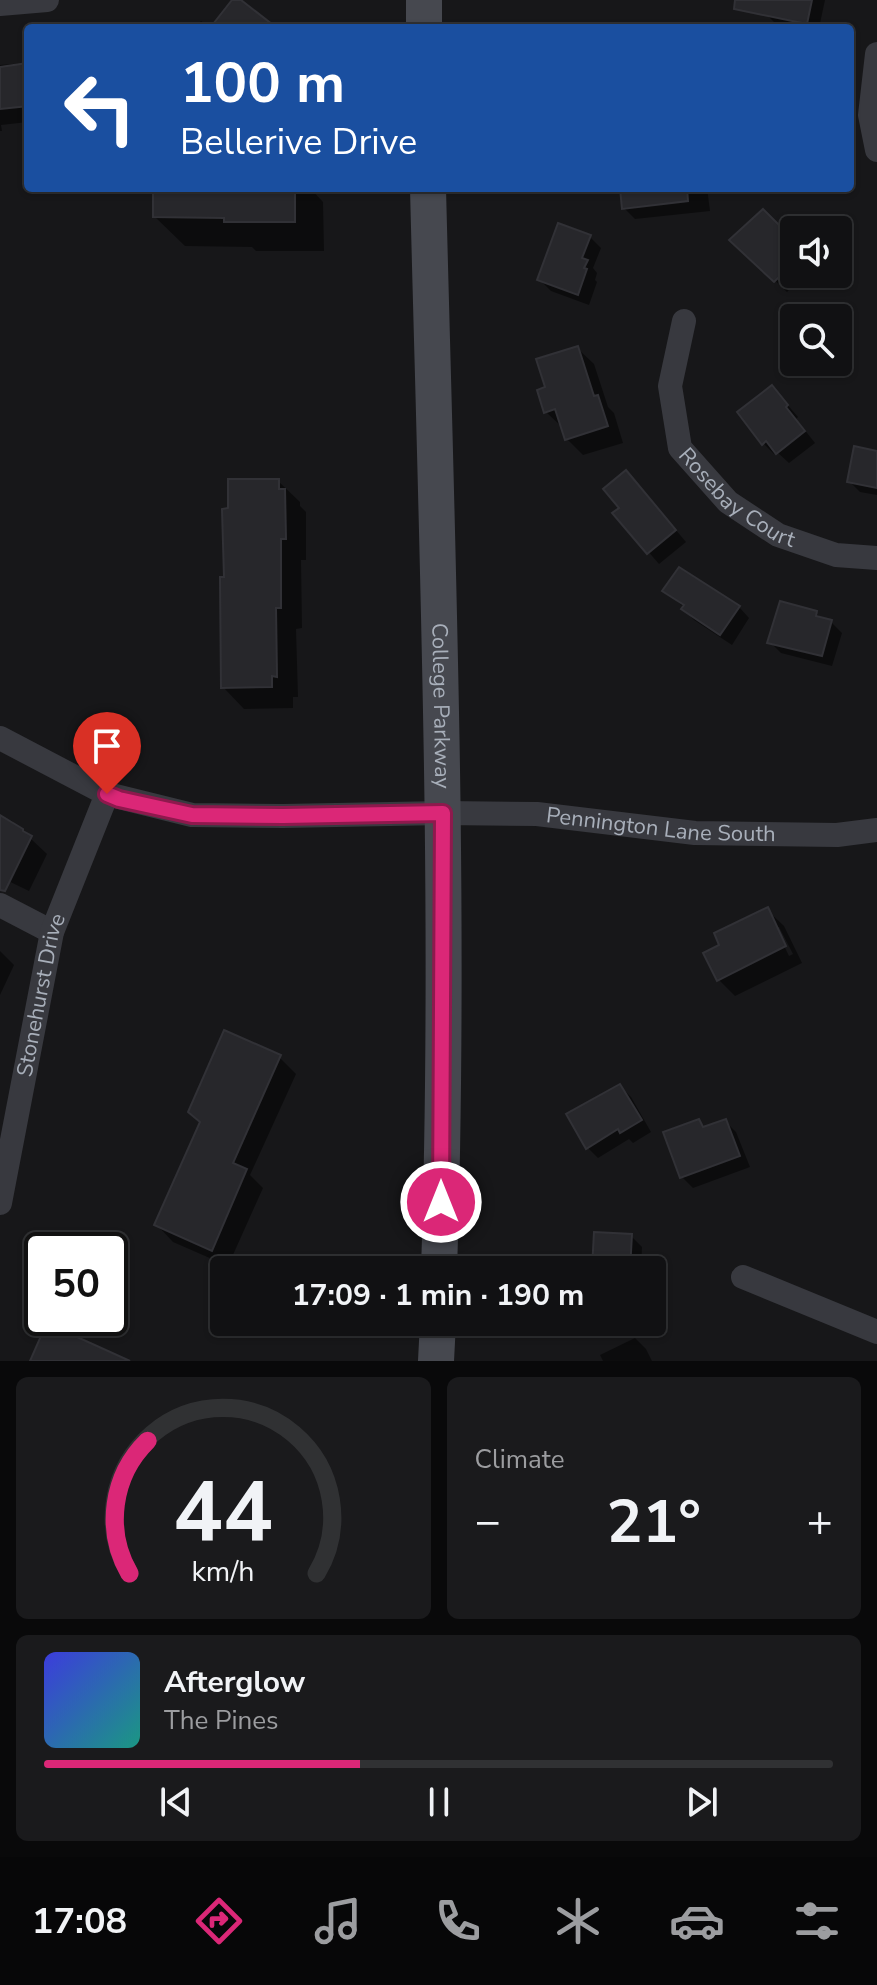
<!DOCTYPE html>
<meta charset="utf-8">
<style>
body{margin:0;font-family:"Nunito Sans",sans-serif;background:#1a1a1c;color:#f1f3f6;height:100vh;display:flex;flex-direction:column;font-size:30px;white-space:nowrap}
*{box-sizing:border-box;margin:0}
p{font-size:26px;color:#9c9da0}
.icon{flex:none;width:44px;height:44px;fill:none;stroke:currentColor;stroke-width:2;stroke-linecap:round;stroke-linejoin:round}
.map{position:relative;height:1361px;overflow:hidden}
.panel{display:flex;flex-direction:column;gap:16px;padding:16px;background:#09090a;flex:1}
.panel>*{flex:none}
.guide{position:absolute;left:24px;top:24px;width:830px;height:168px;border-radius:8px;box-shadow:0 2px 6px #0004,0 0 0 2px #303133;background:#1a4fa0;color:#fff;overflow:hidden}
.buttons{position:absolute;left:780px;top:216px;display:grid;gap:16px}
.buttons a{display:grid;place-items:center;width:72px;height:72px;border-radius:8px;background:#111113;box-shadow:0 2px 6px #0004,0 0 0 2px #303133;font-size:40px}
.speed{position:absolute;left:24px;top:1232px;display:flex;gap:16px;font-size:40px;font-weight:700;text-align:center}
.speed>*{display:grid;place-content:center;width:104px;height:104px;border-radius:50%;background:#111113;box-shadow:0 2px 6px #0004,0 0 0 2px #303133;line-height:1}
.speed .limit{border:4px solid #111;border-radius:12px;background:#fff;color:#111}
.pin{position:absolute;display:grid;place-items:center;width:68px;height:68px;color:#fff;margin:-82px -34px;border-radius:50% 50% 50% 0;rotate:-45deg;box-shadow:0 0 8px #0007}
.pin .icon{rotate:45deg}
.me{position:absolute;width:88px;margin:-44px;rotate:0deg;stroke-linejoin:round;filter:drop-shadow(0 0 6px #0008)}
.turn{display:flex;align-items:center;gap:28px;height:168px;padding:0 24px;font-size:36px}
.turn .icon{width:104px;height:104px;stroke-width:2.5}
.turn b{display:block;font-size:56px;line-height:68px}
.big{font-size:60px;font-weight:700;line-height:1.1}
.panel .widget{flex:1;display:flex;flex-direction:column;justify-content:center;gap:12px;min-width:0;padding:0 28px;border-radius:12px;background:#1a1a1c}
.panel .dial{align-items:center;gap:0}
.dial svg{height:208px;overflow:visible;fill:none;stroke:#303133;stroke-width:7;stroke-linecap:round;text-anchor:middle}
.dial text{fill:#f1f3f6;stroke:none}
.song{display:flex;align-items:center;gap:24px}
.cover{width:96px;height:96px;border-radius:12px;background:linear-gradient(135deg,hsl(240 70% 55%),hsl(170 70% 35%))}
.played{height:8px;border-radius:4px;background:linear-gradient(90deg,#db2777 40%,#303133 40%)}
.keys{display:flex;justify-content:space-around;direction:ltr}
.heat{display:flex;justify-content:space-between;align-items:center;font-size:44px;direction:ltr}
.panel .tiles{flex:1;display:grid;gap:16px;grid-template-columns:1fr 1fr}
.widget:last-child{grid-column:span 2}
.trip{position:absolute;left:210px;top:1256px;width:456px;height:80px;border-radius:8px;background:#111113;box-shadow:0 2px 6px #0004,0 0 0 2px #303133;font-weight:700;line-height:80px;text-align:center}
.tabs{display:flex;height:128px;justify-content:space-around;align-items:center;background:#070708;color:#9c9da0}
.tabs .icon{width:56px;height:56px}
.tabs .current{color:#db2777}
.tabs b{font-size:36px;color:#f1f3f6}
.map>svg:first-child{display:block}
.shadow{fill:#0007;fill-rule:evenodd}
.building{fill:#27272b;stroke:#313136;stroke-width:2}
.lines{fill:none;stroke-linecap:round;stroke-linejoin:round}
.minor{stroke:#38393f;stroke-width:24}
.secondary{stroke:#46484f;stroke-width:36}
.route-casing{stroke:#8e194d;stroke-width:20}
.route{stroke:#db2777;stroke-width:14}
.labels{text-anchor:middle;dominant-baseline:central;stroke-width:8;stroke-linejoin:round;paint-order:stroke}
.street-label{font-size:22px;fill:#a8afba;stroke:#121215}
</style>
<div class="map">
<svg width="877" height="1361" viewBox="0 0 877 1361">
<rect width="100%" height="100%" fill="#171719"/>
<g class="shadow">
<path d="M 769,0 L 825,0 L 819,28 L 789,28 L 777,25 L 766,14 Z"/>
<path d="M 201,21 L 210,28 L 195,28 Z"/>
<path d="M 25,53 L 28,53 L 28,122 L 1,125 L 2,131 L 0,131 L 0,65 L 26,63 Z"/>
<path d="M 155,188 L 310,188 L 323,202 L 324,251 L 256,251 L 252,247 L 185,246 L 155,217 Z"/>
<path d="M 622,188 L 707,188 L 710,211 L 635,219 L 624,208 Z"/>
<path d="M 590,237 L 601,248 L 593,268 L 597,273 L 595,280 L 597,282 L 589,305 L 551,291 L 540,280 Z"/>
<path d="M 732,240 L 794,243 L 794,274 L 804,274 L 787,292 Z"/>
<path d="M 577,348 L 594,364 L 608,407 L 614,413 L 623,443 L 583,455 L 567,439 L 563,428 L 546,412 L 548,388 Z"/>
<path d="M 772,387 L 798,417 L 796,419 L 815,443 L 789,463 L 777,452 L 774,454 L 763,443 Z"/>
<path d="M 877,453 L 877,495 L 860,492 L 849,481 Z"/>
<path d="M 278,481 L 300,502 L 300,506 L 306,512 L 306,560 L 301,560 L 302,628 L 296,629 L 298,697 L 293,697 L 293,708 L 244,709 L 223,687 L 226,579 Z"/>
<path d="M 637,484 L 686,542 L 659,564 L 615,513 L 621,508 Z"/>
<path d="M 665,591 L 739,607 L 749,618 L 732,645 L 694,620 L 684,609 L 685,608 Z"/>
<path d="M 816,613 L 823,620 L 831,622 L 842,633 L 832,666 L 781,653 L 770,642 Z"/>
<path d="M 0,816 L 12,821 L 47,854 L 29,891 L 0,877 Z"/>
<path d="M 767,910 L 784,926 L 802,963 L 735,996 L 719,980 L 722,946 ZM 775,927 L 779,927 L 793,954 L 789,956 Z"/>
<path d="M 0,951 L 14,965 L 0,995 Z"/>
<path d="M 279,1057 L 296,1074 L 250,1175 L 263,1188 L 228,1266 L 173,1242 L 157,1225 Z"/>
<path d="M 620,1086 L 631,1097 L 651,1132 L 633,1143 L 629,1139 L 598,1158 L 587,1147 Z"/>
<path d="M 699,1121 L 706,1128 L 725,1121 L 736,1132 L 750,1167 L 693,1188 L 682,1177 Z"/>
<path d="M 596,1234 L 631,1236 L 642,1247 L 641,1270 L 595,1270 Z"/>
<path d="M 635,1338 L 646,1349 L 652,1361 L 603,1361 L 600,1355 Z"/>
</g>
<g class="building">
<path d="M 232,0 L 241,0 L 277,28 L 210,28 Z"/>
<path d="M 735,0 L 812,0 L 807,24 L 734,9 Z"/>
<path d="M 28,63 L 28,106 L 0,109 L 0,67 Z"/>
<path d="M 153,188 L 295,188 L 295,222 L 224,222 L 224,218 L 153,217 Z"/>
<path d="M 620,188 L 687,188 L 688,201 L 622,209 Z"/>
<path d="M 763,209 L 794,240 L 794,263 L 774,282 L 729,240 Z"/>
<path d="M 558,223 L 591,235 L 582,258 L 588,260 L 584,268 L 587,269 L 578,295 L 537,280 Z"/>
<path d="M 578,346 L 594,396 L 598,395 L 608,426 L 565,440 L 555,409 L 544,413 L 537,390 L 545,387 L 536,359 Z"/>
<path d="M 772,385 L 788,405 L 786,407 L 805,431 L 776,454 L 766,441 L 762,445 L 737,412 Z"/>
<path d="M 854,446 L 877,451 L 877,488 L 847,482 Z"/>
<path d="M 626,470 L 676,530 L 647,554 L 612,513 L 619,508 L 603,489 Z"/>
<path d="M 228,479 L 279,479 L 279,489 L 285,489 L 286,539 L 281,539 L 281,608 L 276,608 L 277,677 L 272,676 L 272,687 L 221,688 L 220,577 L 224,577 L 222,509 L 228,508 Z"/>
<path d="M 679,567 L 740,606 L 720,635 L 681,609 L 684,605 L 662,591 Z"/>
<path d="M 780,601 L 817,611 L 816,616 L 832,620 L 822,656 L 767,643 Z"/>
<path d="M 0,815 L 23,829 L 23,831 L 32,836 L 5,891 L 0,890 Z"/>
<path d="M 768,907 L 786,946 L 717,981 L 703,953 L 719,945 L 714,933 Z"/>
<path d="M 224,1030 L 281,1055 L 233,1163 L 247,1169 L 212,1251 L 154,1225 L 200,1122 L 188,1112 Z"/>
<path d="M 620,1084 L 642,1120 L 620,1133 L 618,1129 L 586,1149 L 566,1114 Z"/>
<path d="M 699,1119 L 703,1127 L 726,1119 L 740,1156 L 680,1178 L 663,1132 Z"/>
<path d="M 594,1232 L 632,1234 L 630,1270 L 592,1269 Z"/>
<path d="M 55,1327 L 130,1361 L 30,1361 L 44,1329 L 54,1334 Z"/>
</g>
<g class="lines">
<g class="minor">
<path d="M 0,4 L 47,0"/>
<path d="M 877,54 L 870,115 L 877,150"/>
<path id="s1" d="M 684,321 L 670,386 L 680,448 L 728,502 L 778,535 L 836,555 L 877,558"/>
<path id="s2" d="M 0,738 L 107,794 L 192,815 L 283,816 L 443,813 L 537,814 L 695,833 L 837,835 L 877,830"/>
<path d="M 0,905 L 52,932"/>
<path id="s3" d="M 0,1203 L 52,932 L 107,794"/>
<path d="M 743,1277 L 877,1332"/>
</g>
<g class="secondary">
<path d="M 424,0 L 424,28"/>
<path id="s4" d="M 428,188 C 437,548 451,909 439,1270"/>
<path d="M 436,1361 L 438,1322"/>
</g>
</g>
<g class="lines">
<defs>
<path id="route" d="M 107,794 L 119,799 L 192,815 L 283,816 L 443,813 L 441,1202"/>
</defs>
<use href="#route" class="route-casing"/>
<use href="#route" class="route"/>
</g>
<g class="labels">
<g class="street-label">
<text stroke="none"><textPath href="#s1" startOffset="206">Rosebay Court</textPath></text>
<text stroke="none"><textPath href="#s4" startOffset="518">College Parkway</textPath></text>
<text stroke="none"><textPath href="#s2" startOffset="678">Pennington Lane South</textPath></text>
<text stroke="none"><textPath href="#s3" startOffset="212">Stonehurst Drive</textPath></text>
</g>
</g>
</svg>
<div class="buttons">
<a><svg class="icon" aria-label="sound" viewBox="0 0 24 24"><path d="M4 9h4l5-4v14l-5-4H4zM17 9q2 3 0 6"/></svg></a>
<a><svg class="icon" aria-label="search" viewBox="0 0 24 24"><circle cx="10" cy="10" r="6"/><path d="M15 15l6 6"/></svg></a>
</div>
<div class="speed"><div class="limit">50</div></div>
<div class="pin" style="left:107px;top:794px;background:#d93025"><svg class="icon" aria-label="arrive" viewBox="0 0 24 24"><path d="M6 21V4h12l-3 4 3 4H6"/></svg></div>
<svg class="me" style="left:441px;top:1202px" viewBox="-20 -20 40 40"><circle r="17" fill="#db2777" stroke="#fff" stroke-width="3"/><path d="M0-11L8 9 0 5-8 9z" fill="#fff"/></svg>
<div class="trip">17:09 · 1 min · 190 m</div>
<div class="guide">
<div class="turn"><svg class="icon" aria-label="left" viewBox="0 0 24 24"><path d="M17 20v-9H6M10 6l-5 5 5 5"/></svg><div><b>100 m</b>Bellerive Drive</div></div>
</div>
</div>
<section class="panel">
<div class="tiles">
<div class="widget dial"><svg viewBox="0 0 100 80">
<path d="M14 69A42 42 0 1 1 86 69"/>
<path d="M14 69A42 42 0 0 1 21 18" stroke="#db2777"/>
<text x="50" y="56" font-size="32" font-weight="700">44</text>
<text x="50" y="72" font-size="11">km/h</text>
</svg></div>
<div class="widget"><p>Climate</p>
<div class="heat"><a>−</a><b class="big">21°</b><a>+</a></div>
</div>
<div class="widget">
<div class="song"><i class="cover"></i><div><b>Afterglow</b><p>The Pines</p></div></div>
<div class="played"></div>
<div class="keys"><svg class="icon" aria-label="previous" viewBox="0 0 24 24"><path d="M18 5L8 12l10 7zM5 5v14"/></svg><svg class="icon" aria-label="pause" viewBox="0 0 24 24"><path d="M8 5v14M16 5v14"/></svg><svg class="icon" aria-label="next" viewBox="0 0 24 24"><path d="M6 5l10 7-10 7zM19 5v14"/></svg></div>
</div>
</div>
</section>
<nav class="tabs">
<b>17:08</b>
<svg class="icon current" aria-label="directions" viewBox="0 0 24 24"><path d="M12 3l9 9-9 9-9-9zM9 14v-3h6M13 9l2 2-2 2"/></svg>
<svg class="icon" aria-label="music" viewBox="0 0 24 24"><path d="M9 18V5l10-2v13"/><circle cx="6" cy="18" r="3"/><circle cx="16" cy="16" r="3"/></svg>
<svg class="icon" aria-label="phone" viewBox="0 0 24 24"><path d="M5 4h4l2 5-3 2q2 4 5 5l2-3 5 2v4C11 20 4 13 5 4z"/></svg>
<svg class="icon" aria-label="climate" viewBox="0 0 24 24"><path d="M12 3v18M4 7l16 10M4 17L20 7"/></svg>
<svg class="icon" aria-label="car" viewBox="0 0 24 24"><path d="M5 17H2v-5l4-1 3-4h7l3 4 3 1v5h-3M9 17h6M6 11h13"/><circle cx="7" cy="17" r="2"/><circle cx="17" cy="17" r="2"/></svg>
<svg class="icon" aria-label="filters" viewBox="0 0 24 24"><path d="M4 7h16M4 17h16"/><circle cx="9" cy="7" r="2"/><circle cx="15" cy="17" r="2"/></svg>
</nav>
